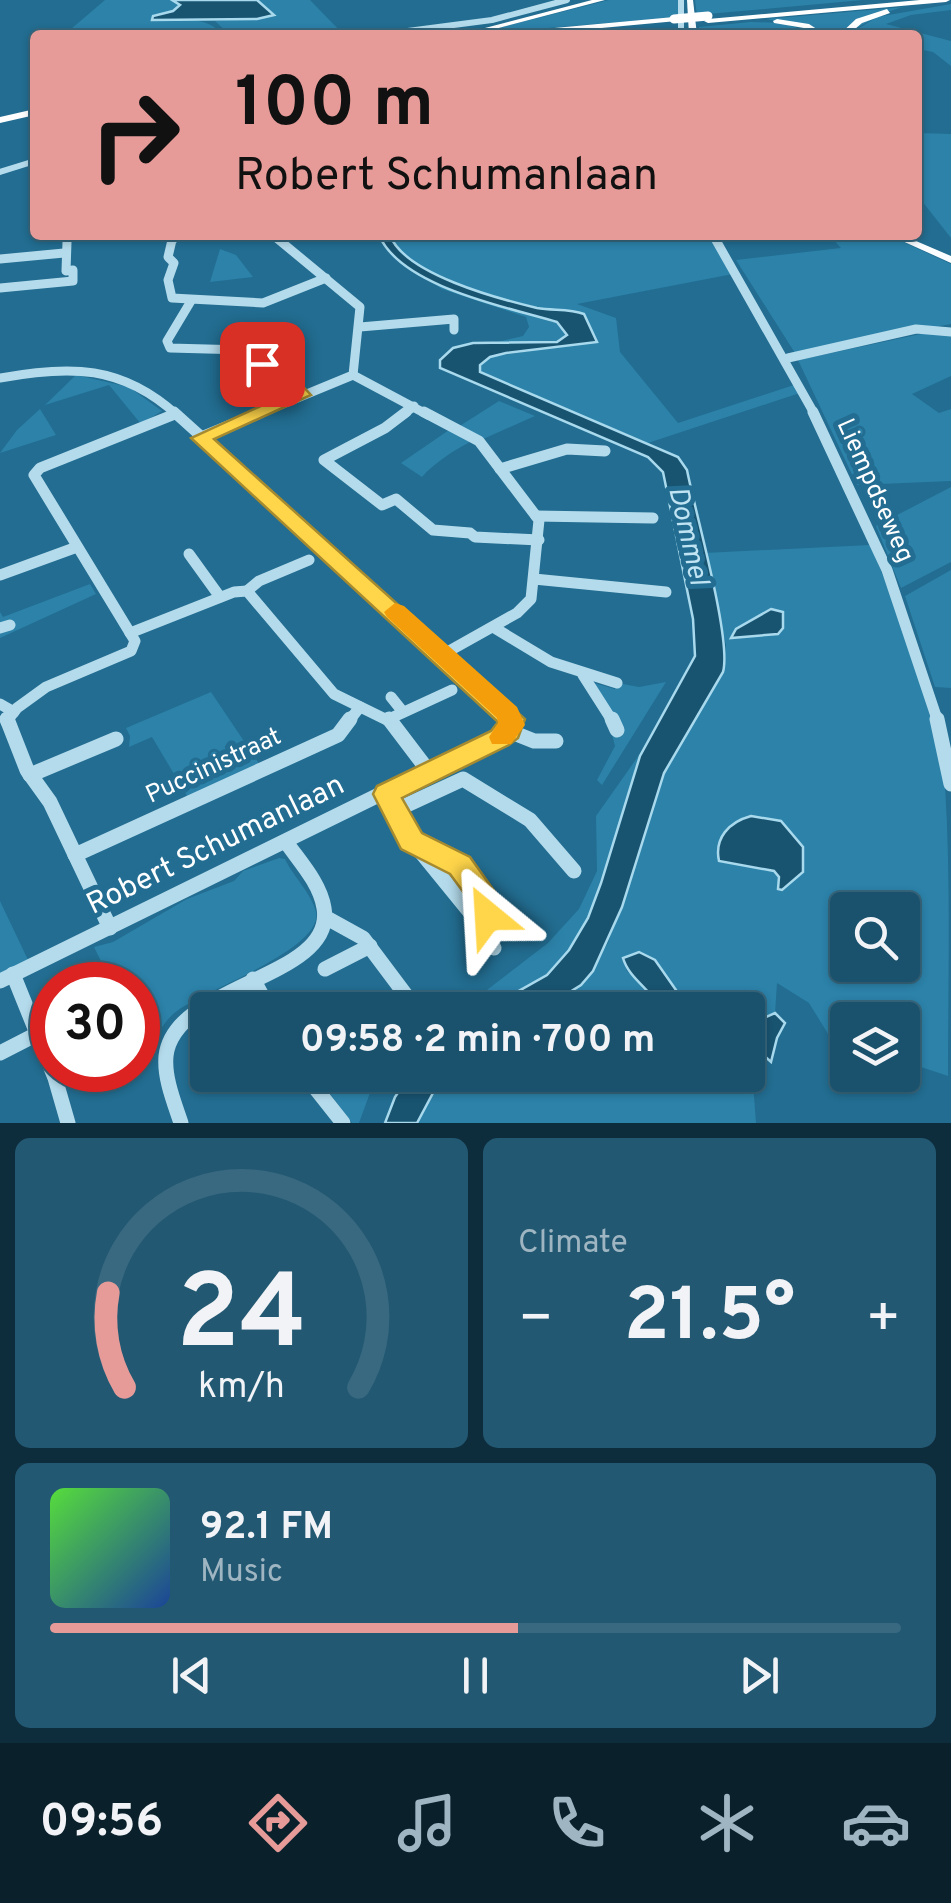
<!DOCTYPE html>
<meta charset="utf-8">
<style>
body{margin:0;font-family:Overpass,sans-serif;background:#235872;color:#f1f3f6;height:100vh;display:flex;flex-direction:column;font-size:38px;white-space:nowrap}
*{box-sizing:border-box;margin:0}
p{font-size:32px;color:#9fb6c2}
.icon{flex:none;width:55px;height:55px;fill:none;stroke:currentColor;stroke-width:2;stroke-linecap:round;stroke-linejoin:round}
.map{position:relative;height:1123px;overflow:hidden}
.panel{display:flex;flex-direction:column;gap:15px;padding:15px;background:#0e2d3c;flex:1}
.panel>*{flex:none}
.guide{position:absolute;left:30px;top:30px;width:892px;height:210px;border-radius:10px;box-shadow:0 2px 8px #0004,0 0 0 2px #386980;background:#e69b98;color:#111;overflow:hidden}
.buttons{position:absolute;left:830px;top:892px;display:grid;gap:20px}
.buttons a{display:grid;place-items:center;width:90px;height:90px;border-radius:10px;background:#1a526d;box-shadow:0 2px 8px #0004,0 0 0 2px #386980;font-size:50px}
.speed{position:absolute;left:30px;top:962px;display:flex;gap:20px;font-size:50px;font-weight:700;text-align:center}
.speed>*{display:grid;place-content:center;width:130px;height:130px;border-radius:50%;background:#1a526d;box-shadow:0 2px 8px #0004,0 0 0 2px #386980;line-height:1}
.speed .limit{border:15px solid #d22;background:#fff;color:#111}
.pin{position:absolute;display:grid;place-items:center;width:85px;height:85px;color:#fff;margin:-42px;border-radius:20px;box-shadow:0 5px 15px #0006}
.me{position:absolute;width:110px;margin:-55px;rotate:333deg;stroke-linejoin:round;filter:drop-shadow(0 0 8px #0008)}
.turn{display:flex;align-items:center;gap:35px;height:210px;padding:0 40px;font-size:45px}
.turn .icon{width:130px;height:130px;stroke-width:2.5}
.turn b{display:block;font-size:70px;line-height:85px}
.big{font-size:75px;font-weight:700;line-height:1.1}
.panel .tile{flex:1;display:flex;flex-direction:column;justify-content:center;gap:15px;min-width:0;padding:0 35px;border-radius:15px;background:#235872}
.panel .dial{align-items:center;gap:0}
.dial svg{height:260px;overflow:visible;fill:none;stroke:#386980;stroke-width:7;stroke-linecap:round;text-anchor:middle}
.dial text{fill:#f1f3f6;stroke:none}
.song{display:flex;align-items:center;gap:30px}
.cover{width:120px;height:120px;border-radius:15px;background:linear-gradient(135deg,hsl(110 70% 55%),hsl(220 70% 35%))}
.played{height:10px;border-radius:5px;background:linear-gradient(90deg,#e69b98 55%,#386980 55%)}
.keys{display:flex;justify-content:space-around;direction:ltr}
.heat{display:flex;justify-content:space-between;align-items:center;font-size:55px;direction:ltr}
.panel .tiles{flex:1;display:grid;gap:15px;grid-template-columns:1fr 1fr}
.tile:last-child{grid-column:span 2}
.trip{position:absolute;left:190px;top:992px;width:575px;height:100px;border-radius:10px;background:#1a526d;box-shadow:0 2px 8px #0004,0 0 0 2px #386980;font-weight:700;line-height:100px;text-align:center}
.dock{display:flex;height:160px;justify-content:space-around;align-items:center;background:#0a212c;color:#9fb6c2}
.dock .icon{width:70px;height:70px}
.dock .selected{color:#e69b98}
.dock b{font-size:45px;color:#f1f3f6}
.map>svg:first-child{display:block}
.green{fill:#2c82a9;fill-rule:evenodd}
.water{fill:#185370;stroke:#a8d9ed;stroke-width:2.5}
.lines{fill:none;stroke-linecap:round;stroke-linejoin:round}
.minor-far3{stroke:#b4dbec;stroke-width:6}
.minor-far2{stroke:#b4dbec;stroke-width:9}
.minor-far1{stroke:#b4dbec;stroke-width:11}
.minor{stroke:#b4dbec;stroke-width:15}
.major{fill:#fafdff;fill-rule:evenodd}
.highway{fill:#fff;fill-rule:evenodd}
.highway-bridge{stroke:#fff;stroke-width:9}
.route{fill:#ffd54a;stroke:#a68a30;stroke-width:2.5}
.slow{fill:#f59e0b}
.labels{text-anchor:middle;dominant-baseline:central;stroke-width:10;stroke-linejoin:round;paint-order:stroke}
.street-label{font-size:25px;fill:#fff;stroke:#226d91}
.water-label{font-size:28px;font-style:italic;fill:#c0e4f3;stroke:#226d91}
.near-street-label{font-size:30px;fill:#fff;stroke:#226d91}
</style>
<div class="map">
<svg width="951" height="1123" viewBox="0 0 951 1123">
<rect width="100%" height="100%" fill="#226d91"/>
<g class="green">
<path d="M 105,0 L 172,0 L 180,5 L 173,11 L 152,17 L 152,20 C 181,21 202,13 224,35 L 64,35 Z"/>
<path d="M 257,0 L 310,0 L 344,35 L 230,35 L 215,21 L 273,16 Z"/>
<path d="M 609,0 L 679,0 L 681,17 L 474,34 Z"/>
<path d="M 695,0 L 863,0 L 697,15 Z"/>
<path d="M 951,4 L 951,10 L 911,15 L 886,24 L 951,41 L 951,66 L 933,52 L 918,49 L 918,35 L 848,35 L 877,17 Z"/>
<path d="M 905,7 C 877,12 857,32 837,35 C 830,36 779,21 766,19 Z"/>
<path d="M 751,22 L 783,23 L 817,35 L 700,35 L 699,27 Z"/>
<path d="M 918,133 L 951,134 L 951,238 L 918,196 Z"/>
<path d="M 390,235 L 709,235 L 733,274 L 577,304 L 616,318 L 620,352 L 678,423 L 797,384 L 800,393 L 648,443 L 480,372 L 480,365 L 490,357 L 597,341 L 584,314 C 569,308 553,311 537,307 C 499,299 404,273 390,235 Z"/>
<path d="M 829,235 L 888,235 L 951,264 L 951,324 L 795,353 L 736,260 L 841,248 Z"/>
<path d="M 220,249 L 236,255 L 253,277 L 210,282 Z"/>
<path d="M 428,280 L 557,322 L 567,336 L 557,342 L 493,343 L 523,336 L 529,327 L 526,317 L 442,289 Z"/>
<path d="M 935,331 L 951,334 L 951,376 L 912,394 L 939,413 L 951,409 L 951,481 L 857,485 L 798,360 Z"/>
<path d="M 76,375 L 129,387 L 162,411 L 141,424 L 109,385 L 45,405 Z"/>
<path d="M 499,401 L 535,416 L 481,440 L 458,427 Z"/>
<path d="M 40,409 L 56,435 L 0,453 L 17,430 Z"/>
<path d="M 449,430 L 470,442 C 453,451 434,463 422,477 L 401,463 Z"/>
<path d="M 951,487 L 951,562 L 901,588 L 876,526 Z"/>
<path d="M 870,545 C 903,620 933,704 945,785 C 951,881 948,980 948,1076 L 903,1061 L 902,1020 L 848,1020 L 847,1044 L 830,1037 L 809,1003 L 777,983 L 775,1013 L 748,1025 L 748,1010 L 690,1010 L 655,960 L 626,970 L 648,989 L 662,1010 L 541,1010 L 581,985 L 608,943 L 664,773 L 723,672 L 726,645 L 704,553 ZM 848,910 L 902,910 L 902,965 L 848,965 Z"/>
<path d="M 951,570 L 951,688 L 935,687 L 905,596 Z"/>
<path d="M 90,584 L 96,594 L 0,638 L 0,612 L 3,617 Z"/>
<path d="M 666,682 L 602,785 L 597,780 L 615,746 L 611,731 L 619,730 L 594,683 L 615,689 L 618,683 L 639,687 Z"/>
<path d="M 211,692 L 262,768 L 190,801 L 152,737 L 129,747 L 130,736 L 126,728 Z"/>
<path d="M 644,748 L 588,918 L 562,961 L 547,975 L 485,1010 L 461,1010 L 548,943 L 579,909 L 597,871 L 596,816 Z"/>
<path d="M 279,858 L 285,859 C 293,876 312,894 316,912 C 324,949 204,990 177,1011 C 166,1019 160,1030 154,1042 L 141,1041 L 138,985 L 113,985 L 94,947 L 113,942 L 187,899 L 234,881 L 243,871 Z"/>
<path d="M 0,901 L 29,962 L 0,976 Z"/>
<path d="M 748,1041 L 760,1052 L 751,1055 L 756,1123 L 417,1123 L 433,1093 L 450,1075 L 748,1075 Z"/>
<path d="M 365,1075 L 381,1075 L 371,1090 L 359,1123 L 352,1123 L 322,1083 Z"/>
</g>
<g class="water">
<path d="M 172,0 L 257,0 L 274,15 L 257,19 L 152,20 L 153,16 L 173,11 L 180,5 Z"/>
<path d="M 379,235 L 390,235 C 404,274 499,299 537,308 C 553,311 569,308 584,314 L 597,342 L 506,353 L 490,357 L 480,365 L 480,372 L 678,457 L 687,470 C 695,512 732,639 723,672 L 664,773 L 622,907 L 593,971 L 581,985 L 541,1010 L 485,1010 L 547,975 L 569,950 L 588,918 L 601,883 L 640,756 L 695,656 L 693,619 L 663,472 L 648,457 L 440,368 L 440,360 L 453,348 L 473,343 L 557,342 L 567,335 L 557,322 C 507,307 401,287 379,235 Z"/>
<path d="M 771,609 L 783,612 L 783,628 L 778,634 L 731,638 L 736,629 Z"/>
<path d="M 751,816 L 781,821 L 803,847 L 803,872 L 782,890 L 778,889 L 779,877 L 774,871 L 719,861 C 714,838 729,822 751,816 Z"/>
<path d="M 639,952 L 655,960 L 690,1010 L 662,1010 C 652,990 629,979 623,958 Z"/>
<path d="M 775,1013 L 785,1023 L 777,1038 L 771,1062 L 748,1041 L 748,1025 Z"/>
<path d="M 410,1075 L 450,1075 L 433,1093 L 417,1123 L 385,1123 L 395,1097 Z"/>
</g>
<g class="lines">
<g class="minor-far3">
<path d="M 681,0 L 681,35"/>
<path d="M 377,35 L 492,20 L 567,0"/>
<path d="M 0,172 L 35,161"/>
</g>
<g class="minor-far2">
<path d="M 179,235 L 172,240 L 168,257 L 174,263 L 168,280 L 172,298 L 263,303 L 326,278"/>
<path d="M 713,235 L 815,415"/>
<path d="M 0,259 L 64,253"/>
<path d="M 0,288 L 73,281 L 73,270 L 66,271 L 67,242"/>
<path d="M 191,301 L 167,341 L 170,348 L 244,350 L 272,372 L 278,371 L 302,395"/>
<path d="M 360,327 L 454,319 L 454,330"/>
<path d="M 788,358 L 916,329 L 951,332"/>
<path d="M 353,375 L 428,415"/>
<path d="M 0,378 C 70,365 122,365 177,415"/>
<path d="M 256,415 L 353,375 L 360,307 L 273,235"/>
<path d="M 403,415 L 414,406"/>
</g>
<g class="minor-far1">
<path d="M 174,412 L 508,713 L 511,722"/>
<path d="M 406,412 L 385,428 L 324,460 L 382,505 L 396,499 L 433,530 L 470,533 L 475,537 L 539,540"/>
<path d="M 424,412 L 479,441 L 539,520 L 531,599 L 517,613 L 442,655"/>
<path d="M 813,412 L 887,570 L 938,722"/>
<path d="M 201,437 L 262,412"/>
<path d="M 500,469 L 567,449 L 605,451"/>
<path d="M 536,516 L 653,518"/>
<path d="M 189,554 L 220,597"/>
<path d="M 0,575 L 77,547"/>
<path d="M 534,579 L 666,592"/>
<path d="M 247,591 L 259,581 L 309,560"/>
<path d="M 493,627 L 551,662 L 617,683"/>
<path d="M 0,628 L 10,625"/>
<path d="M 130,633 L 234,592 L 247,591 L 334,694 L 391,722"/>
<path d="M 583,675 L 613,722"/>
<path d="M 391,697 L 403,712"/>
<path d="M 0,704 L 14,712"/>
<path d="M 389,719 L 452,690"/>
<path d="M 6,722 L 17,708 L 46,687 L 131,651 L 135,641 L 34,475 L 40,468 L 175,414"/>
<path d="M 348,722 L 360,707"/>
</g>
<g class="minor">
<path d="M 7,719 L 27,770 L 50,802 L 110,928"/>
<path d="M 389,719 L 430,773"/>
<path d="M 612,719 L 617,730"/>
<path d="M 937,719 L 951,784"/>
<path d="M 509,731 L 512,719"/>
<path d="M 509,731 L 534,741 L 556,741"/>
<path d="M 30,775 L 116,739"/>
<path d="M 386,794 L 412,841"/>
<path d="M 396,810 L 463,779 L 530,820 L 574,871"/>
<path d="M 412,841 L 453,858 L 490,906 L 488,916 L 478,922 Z"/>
<path d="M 75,855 L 338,735 L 350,719"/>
<path d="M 325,917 L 363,938 L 408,998"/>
<path d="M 478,922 L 494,948"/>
<path d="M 325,969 L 370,946"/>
<path d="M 13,974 L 55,1078 L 68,1123"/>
<path d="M 253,979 L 270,1010"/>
<path d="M 0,981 L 509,731"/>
<path d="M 0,1053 L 37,1034"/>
<path d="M 305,1075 L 343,1123"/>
<path d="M 181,1123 C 174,1102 164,1078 166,1056 C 174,983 336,979 324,908 C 320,883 300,862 286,842"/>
</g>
<g class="major">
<path d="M 687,0 L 693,0 L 697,35 L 689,35 Z"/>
<path d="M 889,235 L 902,235 L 951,256 L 951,263 Z"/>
</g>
<g class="highway">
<path d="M 592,0 L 605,0 L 472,35 L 458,35 Z"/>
<path d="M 920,0 L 950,0 L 946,2 L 708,23 L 704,21 L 708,19 Z"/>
<path d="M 887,9 L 890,13 L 862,23 L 848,35 L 839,35 L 856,19 Z"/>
<path d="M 674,17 L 678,19 L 677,21 L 526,35 L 496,35 L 500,33 Z"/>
<path d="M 777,19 L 809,24 L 826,35 L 816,35 L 804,28 L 774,23 L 773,21 Z"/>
<path d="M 35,109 L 35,115 L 0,123 L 0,117 Z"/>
</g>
<path class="highway-bridge" d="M 674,19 L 708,16"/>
</g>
<path class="route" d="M 262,358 L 285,367 L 311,395 L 214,439 L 525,719 L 518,738 L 509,745 L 402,798 L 422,833 L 470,857 L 505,906 L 499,925 L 488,929 L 477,925 L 475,908 L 450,874 L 401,849 L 373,794 L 377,786 L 491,731 L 498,722 L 191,438 L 289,393 L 274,378 L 256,368 L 256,360 Z"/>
<path class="slow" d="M 395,603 L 404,606 L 517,707 L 525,725 L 511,744 L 492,744 L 489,737 L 498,723 L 497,718 L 387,617 L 384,612 Z"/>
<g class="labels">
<g class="street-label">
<text transform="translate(874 491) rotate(66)">Liempdseweg</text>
<text transform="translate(214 767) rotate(-25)">Puccinistraat</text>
</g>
<g class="water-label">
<text transform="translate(687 536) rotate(77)">Dommel</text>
</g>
<g class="near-street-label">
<text transform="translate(216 846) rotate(-26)">Robert Schumanlaan</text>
</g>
</g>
</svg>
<div class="buttons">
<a><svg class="icon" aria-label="search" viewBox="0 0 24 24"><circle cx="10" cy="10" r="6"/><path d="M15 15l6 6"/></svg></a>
<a><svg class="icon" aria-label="layers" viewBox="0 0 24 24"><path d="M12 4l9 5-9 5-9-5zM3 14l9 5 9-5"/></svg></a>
</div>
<div class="speed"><div class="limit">30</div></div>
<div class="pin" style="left:262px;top:364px;background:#d93025"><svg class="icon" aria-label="arrive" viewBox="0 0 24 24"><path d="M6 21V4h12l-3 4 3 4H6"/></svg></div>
<svg class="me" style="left:488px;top:916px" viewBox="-20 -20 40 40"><path d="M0-17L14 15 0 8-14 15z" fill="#ffd54a" stroke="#fff" stroke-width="4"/></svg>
<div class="trip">09:58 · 2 min · 700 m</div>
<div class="guide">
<div class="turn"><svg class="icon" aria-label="right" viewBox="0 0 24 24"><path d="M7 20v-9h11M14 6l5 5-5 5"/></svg><div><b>100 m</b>Robert Schumanlaan</div></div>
</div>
</div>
<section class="panel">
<div class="tiles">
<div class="tile dial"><svg viewBox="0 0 100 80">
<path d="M14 69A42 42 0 1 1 86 69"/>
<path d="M14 69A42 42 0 0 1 9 40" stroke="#e69b98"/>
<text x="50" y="56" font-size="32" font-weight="700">24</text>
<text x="50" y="72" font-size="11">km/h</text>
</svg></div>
<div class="tile"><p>Climate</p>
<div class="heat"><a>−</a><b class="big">21.5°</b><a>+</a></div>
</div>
<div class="tile">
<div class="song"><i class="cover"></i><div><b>92.1 FM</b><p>Music</p></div></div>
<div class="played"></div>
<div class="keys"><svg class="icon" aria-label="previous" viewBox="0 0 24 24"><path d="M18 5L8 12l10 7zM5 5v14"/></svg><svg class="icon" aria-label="pause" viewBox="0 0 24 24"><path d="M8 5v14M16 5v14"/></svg><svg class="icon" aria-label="next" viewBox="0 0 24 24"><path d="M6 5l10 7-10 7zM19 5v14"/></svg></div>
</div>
</div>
</section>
<nav class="dock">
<b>09:56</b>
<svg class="icon selected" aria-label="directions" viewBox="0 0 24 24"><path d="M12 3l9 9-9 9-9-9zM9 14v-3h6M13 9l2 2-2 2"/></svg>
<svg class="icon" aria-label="music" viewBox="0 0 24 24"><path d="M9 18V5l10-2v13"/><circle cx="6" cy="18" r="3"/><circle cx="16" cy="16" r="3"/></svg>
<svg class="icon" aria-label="phone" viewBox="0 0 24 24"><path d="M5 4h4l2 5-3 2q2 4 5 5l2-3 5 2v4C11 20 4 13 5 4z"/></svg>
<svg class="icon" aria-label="climate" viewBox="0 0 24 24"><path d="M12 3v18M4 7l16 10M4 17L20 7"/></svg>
<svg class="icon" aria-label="car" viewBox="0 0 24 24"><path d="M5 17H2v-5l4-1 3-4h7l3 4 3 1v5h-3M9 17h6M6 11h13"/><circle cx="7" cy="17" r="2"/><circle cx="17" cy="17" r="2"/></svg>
</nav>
